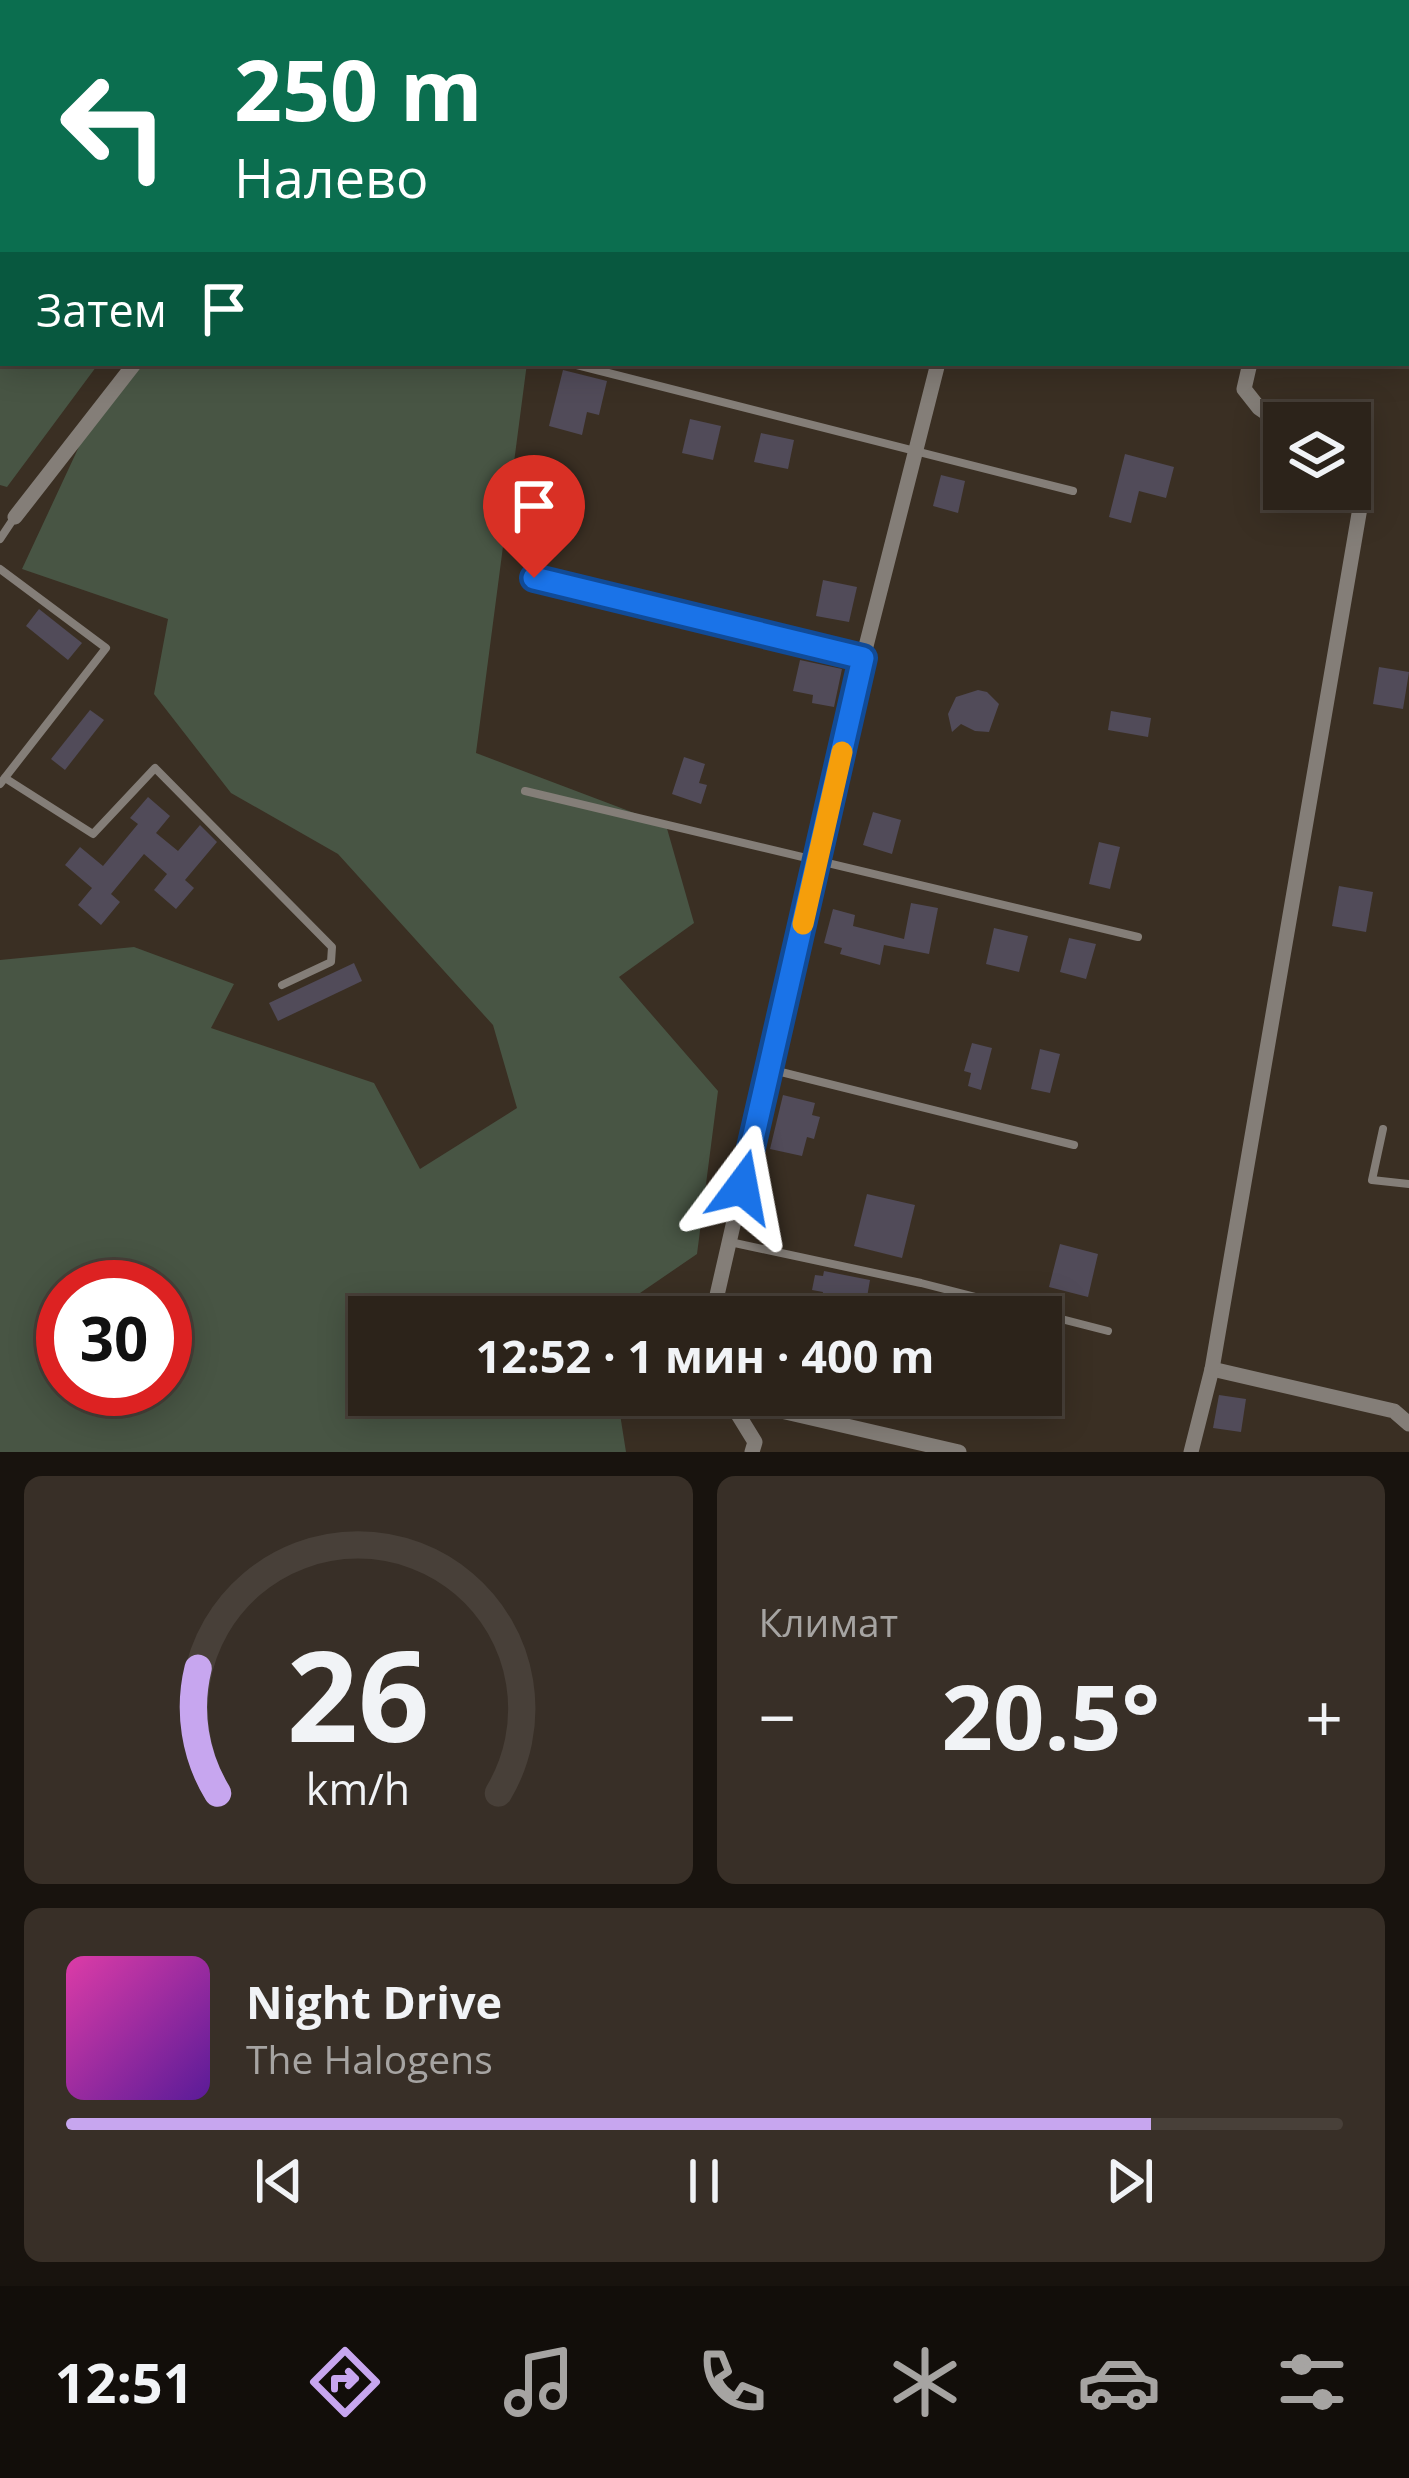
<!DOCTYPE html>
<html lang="ru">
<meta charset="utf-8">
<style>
body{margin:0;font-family:"Open Sans",sans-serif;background:#382f27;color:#f1f3f6;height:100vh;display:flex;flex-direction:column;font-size:45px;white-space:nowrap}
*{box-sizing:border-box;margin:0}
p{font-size:39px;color:#a6a4a2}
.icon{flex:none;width:66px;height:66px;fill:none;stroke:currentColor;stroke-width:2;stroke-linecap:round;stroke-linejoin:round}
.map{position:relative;height:1452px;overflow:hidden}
.side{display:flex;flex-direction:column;gap:24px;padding:24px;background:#18130e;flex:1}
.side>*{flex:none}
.top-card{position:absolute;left:0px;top:0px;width:1410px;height:366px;box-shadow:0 6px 30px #0003,0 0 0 3px #484039;background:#0b6e4f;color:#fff;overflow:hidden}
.tools{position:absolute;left:1263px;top:402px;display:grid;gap:24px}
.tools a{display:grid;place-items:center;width:108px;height:108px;border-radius:0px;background:#2c231a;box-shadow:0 6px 30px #0003,0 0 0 3px #484039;font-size:60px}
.speed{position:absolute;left:36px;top:1260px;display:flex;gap:24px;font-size:60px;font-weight:700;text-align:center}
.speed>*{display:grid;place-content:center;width:156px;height:156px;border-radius:50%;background:#2c231a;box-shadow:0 6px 30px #0003,0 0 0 3px #484039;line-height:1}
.speed .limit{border:18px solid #d22;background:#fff;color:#111}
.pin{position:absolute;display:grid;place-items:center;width:102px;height:102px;color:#fff;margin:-123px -51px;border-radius:50% 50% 50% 0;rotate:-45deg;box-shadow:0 0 12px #0007}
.pin .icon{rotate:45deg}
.me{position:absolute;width:132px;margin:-66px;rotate:13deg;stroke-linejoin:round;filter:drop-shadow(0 0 9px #0008)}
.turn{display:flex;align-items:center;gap:42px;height:252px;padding:0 36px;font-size:54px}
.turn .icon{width:156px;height:156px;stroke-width:2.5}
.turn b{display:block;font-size:84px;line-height:102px}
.then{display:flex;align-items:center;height:114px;padding:0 36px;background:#0003;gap:24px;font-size:45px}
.big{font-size:90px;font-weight:700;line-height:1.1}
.side .card{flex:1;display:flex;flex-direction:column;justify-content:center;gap:18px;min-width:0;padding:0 42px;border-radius:18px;background:#382f27}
.side .dial{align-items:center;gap:0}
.dial svg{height:312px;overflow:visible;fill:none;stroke:#484039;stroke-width:7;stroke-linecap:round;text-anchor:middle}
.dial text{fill:#f1f3f6;stroke:none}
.song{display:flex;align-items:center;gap:36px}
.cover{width:144px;height:144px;border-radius:18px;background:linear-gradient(135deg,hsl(320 70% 55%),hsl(270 70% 35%))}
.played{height:12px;border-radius:6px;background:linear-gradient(90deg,#c7a6ef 85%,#484039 85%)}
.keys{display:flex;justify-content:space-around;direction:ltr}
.heat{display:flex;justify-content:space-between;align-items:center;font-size:66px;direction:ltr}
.side .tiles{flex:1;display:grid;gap:24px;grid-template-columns:1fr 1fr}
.card:last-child{grid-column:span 2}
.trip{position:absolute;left:348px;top:1296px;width:714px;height:120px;border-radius:0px;background:#2c231a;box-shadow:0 6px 30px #0003,0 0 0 3px #484039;font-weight:700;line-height:120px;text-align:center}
.tab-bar{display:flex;height:192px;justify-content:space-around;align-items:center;background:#120e0a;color:#a6a4a2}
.tab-bar .icon{width:84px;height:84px}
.tab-bar .active{color:#c7a6ef}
.tab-bar b{font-size:54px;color:#f1f3f6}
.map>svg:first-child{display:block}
.green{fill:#485544;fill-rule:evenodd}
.building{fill:#514b59}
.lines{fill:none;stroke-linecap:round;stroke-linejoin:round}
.lane{stroke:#847e78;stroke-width:8}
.street{stroke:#847e78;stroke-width:15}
.route-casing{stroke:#114b97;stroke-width:30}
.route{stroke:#1a73e8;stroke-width:21}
.slow{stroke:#f59e0b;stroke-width:21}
</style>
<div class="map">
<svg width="1409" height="1452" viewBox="0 0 1409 1452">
<rect width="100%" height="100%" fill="#3a2f23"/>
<g class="green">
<path d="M 0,0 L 416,0 L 3,3 L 3,363 L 99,363 L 7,487 L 0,485 Z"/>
<path d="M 1050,0 L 1409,0 L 1409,288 L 1407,3 Z"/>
<path d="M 130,363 L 527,363 L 476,753 L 666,825 L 694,923 L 619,977 L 718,1091 L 697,1254 L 605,1317 L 369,1317 L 369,1395 L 617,1395 L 626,1452 L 0,1452 L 0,960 L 134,947 L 234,984 L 211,1028 L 374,1083 L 420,1169 L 517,1108 L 493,1025 L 338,854 L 231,793 L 154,694 L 168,619 L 22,569 L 103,395 ZM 63,1287 L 165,1287 L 165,1389 L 63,1389 Z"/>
</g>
<g class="building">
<path d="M 563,370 L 607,381 L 599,415 L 587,412 L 582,435 L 549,426 Z"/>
<path d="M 690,419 L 721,426 L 713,460 L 682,453 Z"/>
<path d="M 761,433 L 794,440 L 788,469 L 754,462 Z"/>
<path d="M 1125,454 L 1174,467 L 1166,498 L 1139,491 L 1131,523 L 1109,517 Z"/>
<path d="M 941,475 L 965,481 L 958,513 L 933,506 Z"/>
<path d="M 823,580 L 857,587 L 849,622 L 816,616 Z"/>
<path d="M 39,609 L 82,643 L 68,660 L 26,626 Z"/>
<path d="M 800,660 L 842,669 L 834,707 L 812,703 L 813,695 L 793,691 Z"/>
<path d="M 1379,667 L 1409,672 L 1403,709 L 1373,704 Z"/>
<path d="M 978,690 L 987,692 L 999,704 L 989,732 L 975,731 L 961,724 L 952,732 L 948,714 L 956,697 Z"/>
<path d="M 90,710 L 104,720 L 65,770 L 51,759 Z"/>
<path d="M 1111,711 L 1151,718 L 1148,737 L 1108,730 Z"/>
<path d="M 684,757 L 705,764 L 699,783 L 707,785 L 701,804 L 672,794 Z"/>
<path d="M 148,797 L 170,816 L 156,833 L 178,851 L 200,825 L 217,842 L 185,880 L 194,888 L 176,909 L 154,890 L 167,874 L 144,854 L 111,894 L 120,902 L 101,925 L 78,905 L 92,888 L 65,865 L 80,847 L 103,866 L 138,824 L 130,818 Z"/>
<path d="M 873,812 L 901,820 L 892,854 L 863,845 Z"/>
<path d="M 1099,842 L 1120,847 L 1110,889 L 1089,884 Z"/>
<path d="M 1339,886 L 1373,892 L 1366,932 L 1332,926 Z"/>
<path d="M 911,903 L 938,908 L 929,954 L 884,945 L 880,965 L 840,954 L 842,948 L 824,943 L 833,909 L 855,915 L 853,926 L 904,939 Z"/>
<path d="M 994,928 L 1028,936 L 1019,972 L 986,964 Z"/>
<path d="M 1069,938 L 1096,944 L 1086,979 L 1060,972 Z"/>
<path d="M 354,963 L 362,981 L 278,1021 L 269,1003 Z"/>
<path d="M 972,1043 L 992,1048 L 981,1090 L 968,1086 L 971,1073 L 964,1071 Z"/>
<path d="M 1040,1049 L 1060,1054 L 1050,1093 L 1031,1089 Z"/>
<path d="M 783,1095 L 815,1103 L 812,1115 L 820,1117 L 814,1139 L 807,1137 L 802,1156 L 770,1149 Z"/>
<path d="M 867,1194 L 915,1205 L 902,1258 L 854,1246 Z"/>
<path d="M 1060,1244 L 1098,1254 L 1088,1297 L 1049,1287 Z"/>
<path d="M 824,1271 L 870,1280 L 866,1303 L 857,1301 L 855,1312 L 845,1310 L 844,1315 L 829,1312 L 831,1306 L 821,1304 L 823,1292 L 812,1290 L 815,1275 L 823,1276 Z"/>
<path d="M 1219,1395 L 1246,1399 L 1241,1432 L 1213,1428 Z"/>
</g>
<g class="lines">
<g class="lane">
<path d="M 569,363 L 1073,491"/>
<path d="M 0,539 L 14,518"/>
<path d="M 0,569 L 106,648 L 0,784"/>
<path d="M 534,577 L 863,658"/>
<path d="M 5,778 L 93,834 L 155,768 L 332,947 L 331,962 L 282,985"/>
<path d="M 525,791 L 1138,937"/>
<path d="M 769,1069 L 1074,1145"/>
<path d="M 1383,1129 L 1372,1180 L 1409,1184"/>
<path d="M 730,1242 L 921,1283 L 1108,1331"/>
</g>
<g class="street">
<path d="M 812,3 L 813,0"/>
<path d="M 1250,363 L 1244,389 L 1259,408 L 1284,425"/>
<path d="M 15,517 L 135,363"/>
<path d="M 712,1317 L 863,658 L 938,363"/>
<path d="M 1212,1369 L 1394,1411 L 1409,1424"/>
<path d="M 712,1395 L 959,1452"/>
<path d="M 731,1403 L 755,1442 L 752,1452"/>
<path d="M 1191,1452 L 1212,1369 L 1361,502 L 1358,477 L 1350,471"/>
</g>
</g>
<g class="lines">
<defs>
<path id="route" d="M 534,578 L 863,658 L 742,1187"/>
</defs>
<use href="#route" class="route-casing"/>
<use href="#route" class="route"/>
<path class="slow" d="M 803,924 L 842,752"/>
</g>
</svg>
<div class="tools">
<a><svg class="icon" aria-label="layers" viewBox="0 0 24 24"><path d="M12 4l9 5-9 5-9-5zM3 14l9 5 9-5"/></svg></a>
</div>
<div class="speed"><div class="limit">30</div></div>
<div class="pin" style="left:534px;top:578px;background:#d93025"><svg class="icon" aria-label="arrive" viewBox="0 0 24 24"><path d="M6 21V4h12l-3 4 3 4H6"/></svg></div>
<svg class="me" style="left:742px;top:1187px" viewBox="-20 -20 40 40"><path d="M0-17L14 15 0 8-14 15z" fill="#1a73e8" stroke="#fff" stroke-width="4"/></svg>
<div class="trip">12:52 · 1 мин · 400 m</div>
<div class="top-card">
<div class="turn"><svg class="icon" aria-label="left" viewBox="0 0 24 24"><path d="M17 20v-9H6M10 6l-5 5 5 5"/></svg><div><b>250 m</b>Налево</div></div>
<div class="then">Затем<svg class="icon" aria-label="arrive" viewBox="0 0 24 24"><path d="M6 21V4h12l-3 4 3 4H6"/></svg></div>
</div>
</div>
<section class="side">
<div class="tiles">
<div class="card dial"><svg viewBox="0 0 100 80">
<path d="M14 69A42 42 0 1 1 86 69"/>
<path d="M14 69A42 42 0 0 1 9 37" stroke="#c7a6ef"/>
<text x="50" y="56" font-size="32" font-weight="700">26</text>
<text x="50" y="72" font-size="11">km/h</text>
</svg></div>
<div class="card"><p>Климат</p>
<div class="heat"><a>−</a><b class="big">20.5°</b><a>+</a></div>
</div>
<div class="card">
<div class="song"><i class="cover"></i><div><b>Night Drive</b><p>The Halogens</p></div></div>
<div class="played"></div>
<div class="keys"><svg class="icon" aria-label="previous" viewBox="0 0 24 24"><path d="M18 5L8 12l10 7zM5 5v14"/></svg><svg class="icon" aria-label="pause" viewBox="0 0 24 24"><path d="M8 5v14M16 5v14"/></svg><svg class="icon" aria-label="next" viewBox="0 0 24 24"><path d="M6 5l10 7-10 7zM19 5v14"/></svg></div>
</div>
</div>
</section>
<nav class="tab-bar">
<b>12:51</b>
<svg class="icon active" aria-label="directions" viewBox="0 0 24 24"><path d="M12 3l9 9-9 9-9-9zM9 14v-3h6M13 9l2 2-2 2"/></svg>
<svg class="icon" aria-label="music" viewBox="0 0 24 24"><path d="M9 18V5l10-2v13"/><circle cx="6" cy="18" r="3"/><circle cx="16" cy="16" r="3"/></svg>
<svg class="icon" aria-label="phone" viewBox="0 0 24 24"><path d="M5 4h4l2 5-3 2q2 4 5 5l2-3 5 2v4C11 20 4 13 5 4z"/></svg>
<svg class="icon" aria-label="climate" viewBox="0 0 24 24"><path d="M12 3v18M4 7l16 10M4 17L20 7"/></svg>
<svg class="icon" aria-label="car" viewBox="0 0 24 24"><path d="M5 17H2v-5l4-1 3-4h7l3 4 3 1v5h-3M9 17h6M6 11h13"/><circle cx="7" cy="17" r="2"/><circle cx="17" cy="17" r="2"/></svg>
<svg class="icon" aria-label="filters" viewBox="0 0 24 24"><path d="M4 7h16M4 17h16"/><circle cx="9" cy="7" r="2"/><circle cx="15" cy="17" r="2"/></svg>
</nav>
